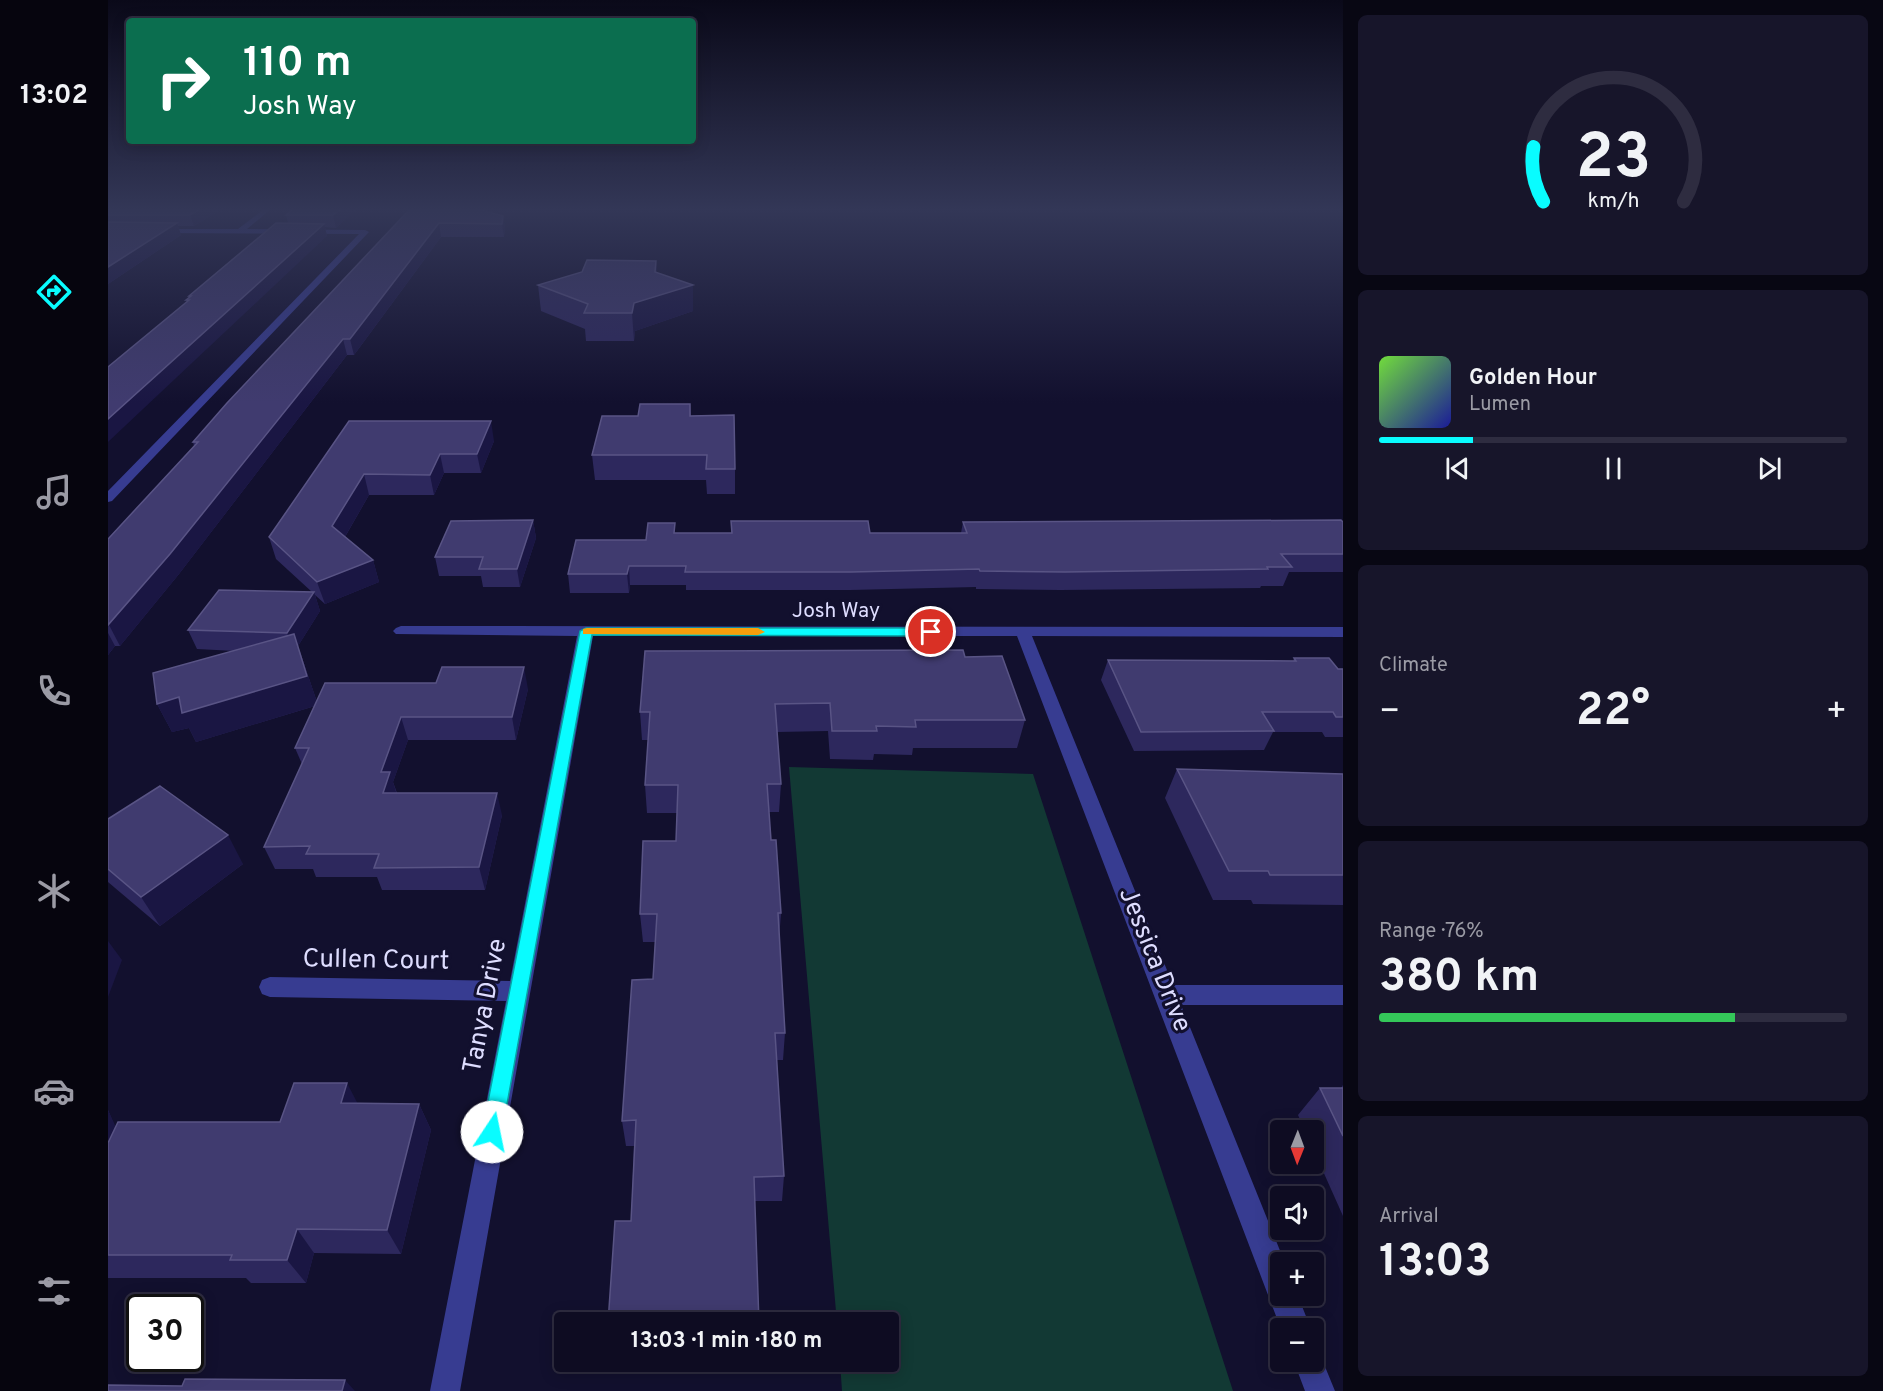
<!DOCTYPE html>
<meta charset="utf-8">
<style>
body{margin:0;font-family:Overpass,sans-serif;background:#17152a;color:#f1f3f6;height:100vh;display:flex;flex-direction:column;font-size:22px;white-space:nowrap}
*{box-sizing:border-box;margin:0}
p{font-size:20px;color:#9b9ba5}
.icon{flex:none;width:33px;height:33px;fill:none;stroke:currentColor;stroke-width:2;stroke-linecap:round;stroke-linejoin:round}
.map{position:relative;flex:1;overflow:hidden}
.panel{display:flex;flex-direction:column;gap:15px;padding:15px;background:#080713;width:540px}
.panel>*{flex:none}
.banner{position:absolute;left:18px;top:18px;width:570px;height:126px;border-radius:6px;box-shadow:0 3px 15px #0003,0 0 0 2px #2e2c40;background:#0b6e4f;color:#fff;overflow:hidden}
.needle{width:39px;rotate:181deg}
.tools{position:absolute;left:1162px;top:1120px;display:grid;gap:12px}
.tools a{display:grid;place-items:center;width:54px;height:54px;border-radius:6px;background:#0e0c22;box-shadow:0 3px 15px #0003,0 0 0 2px #2e2c40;font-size:30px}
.speed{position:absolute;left:18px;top:1294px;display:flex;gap:12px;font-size:30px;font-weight:700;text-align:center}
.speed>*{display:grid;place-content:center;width:78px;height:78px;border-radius:50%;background:#0e0c22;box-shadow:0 3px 15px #0003,0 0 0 2px #2e2c40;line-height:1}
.speed .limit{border:3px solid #111;border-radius:9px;background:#fff;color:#111}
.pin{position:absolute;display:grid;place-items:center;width:51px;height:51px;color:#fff;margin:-26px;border:3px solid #fff;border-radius:50%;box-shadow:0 2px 6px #0007}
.me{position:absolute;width:66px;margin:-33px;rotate:11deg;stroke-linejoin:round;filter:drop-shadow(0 0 4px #0008)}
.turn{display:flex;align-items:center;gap:21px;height:126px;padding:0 18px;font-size:27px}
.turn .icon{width:78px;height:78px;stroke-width:2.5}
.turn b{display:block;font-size:42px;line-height:51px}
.big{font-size:45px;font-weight:700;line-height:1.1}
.panel .card{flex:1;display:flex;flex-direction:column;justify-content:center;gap:9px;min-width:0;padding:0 21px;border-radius:9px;background:#17152a}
.panel .dial{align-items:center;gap:0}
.dial svg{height:156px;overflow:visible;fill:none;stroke:#2e2c40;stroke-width:7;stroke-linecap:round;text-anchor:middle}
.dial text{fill:#f1f3f6;stroke:none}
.song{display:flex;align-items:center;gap:18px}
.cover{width:72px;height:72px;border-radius:9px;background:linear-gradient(135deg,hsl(100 70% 55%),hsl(240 70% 35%))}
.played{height:6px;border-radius:3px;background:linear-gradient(90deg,#09fcff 20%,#2e2c40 20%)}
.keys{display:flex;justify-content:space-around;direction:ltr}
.heat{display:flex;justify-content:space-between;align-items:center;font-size:33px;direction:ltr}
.charge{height:9px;border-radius:4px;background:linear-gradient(90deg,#34c759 76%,#2e2c40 0)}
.trip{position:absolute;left:446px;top:1312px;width:345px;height:60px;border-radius:6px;background:#0e0c22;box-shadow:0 3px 15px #0003,0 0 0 2px #2e2c40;font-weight:700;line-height:60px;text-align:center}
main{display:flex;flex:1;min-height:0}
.tab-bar{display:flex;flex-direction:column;width:108px;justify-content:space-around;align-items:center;background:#06050e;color:#9b9ba5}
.tab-bar .icon{width:42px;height:42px}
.tab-bar .selected{color:#09fcff}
.tab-bar b{font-size:27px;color:#f1f3f6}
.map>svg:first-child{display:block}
.green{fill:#123934}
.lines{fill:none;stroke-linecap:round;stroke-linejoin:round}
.minor{fill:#373c91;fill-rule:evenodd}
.wall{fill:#2d285d}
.shaded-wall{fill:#1a1643}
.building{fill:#403b6f;stroke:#595485;stroke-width:1.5}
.route{fill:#09fcff;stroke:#06a4a6;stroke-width:1.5}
.slow{fill:#f59e0b}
.labels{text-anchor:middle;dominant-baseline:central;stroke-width:6;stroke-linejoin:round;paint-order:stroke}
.street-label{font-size:21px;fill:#deddff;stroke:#12102e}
.near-street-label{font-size:26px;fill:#deddff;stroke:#12102e}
</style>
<main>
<nav class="tab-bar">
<b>13:02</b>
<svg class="icon selected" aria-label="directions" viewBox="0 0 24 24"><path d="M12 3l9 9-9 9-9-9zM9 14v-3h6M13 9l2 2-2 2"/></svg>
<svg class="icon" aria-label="music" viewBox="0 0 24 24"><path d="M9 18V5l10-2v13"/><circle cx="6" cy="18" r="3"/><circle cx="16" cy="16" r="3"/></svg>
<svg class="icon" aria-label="phone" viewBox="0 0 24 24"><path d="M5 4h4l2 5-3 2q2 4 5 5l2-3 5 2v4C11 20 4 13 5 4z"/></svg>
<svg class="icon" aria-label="climate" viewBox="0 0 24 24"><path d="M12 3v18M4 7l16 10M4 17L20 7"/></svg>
<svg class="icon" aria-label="car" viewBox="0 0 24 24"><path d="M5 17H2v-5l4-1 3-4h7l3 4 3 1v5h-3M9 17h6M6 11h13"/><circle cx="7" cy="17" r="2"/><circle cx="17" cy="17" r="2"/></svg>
<svg class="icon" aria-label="filters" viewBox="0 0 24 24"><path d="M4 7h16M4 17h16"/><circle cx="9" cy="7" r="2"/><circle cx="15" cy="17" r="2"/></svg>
</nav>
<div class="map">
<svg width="1235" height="1391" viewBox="0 0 1235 1391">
<rect width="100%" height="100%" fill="#12102e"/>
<path class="green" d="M 681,767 L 925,774 L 1125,1391 L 734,1391 L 732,1362 L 780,1362 L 780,1323 L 729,1323 Z"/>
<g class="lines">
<g class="minor">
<path d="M 156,209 L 163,209 L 139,229 L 257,230 L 261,232 L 4,501 L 0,502 L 0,491 L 251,234 L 50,233 L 46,231 L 50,229 L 130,229 Z"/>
<path d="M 293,626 L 1235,627 L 1235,637 L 924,636 L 1065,985 L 1235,985 L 1235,1005 L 1073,1005 L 1177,1263 L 1173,1263 L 1173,1296 L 1190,1296 L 1203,1329 L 1173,1329 L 909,636 L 485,636 L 352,1391 L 322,1391 L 398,1001 L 162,997 L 154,994 L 151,987 L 154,980 L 162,977 L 402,981 L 469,636 L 288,634 L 285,631 L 288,628 Z"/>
<path d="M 1206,1349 L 1211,1352 L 1227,1391 L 1197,1391 L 1186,1362 L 1206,1362 Z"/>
</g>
</g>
<g class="wall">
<path d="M 0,209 L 112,209 L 112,210 L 86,226 L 70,226 L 73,235 L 0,284 Z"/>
<path d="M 302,209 L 395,216 L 397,229 L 396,237 L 333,237 L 246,355 L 239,355 L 71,574 L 12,646 L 7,646 L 0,655 L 0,539 L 86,446 L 85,442 Z"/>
<path d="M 247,210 L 228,228 L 217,227 L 219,236 L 79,303 L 78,300 L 81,298 L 81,296 L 180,223 L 178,215 Z"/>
<path d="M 548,261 L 549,273 L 585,285 L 585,311 L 527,331 L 526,341 L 478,341 L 477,329 L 433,311 L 430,285 Z"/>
<path d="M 582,404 L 583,416 L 627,469 L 627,494 L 599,494 L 598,480 L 487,480 L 484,455 L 530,416 Z"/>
<path d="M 241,421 L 386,441 L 373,473 L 336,473 L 326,495 L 261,495 L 237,537 L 265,560 L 271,582 L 217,604 L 207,595 L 212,611 L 190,646 L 209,702 L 420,689 L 408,740 L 300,740 L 285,782 L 289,793 L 394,815 L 377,890 L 274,890 L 269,877 L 208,877 L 205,869 L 167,869 L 156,847 L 194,764 L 187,748 L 207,706 L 88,742 L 81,728 L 64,732 L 49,704 L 127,651 L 89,649 L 80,630 L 204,592 L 168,559 L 161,537 Z"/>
<path d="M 425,520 L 428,538 L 412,587 L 375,587 L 373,576 L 331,576 L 327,557 Z"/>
<path d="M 623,521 L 762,533 L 853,533 L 855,522 L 1235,522 L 1235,572 L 1181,572 L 1175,586 L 1153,586 L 1152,588 L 952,590 L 868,589 L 868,587 L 742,590 L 578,590 L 578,585 L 522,585 L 521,593 L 462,593 L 460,574 L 538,540 L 567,533 L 623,533 Z"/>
<path d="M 857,657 L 917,720 L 909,748 L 805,748 L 804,755 L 766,754 L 765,760 L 722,759 L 720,731 L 669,732 L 673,784 L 671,812 L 661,812 L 663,840 L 673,913 L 671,940 L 677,1033 L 675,1060 L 669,1060 L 676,1176 L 674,1201 L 647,1201 L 523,1221 L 526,1146 L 518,1146 L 514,1121 L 545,979 L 547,942 L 535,942 L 532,914 L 568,841 L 569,813 L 539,813 L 537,785 L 540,740 L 534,740 L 532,712 Z"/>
<path d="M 1186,658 L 1230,669 L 1235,669 L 1235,737 L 1217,737 L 1214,732 L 1165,732 L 1156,750 L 1026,751 L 993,680 L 1000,660 L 1185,661 Z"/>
<path d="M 1069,769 L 1235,774 L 1235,905 L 1145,904 L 1143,900 L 1105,900 L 1057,798 Z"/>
<path d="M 0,819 L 135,864 L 52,926 L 0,882 Z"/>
<path d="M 1235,1085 L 1235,1216 L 1206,1151 L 1206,1131 L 1197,1131 L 1190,1115 L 1212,1088 L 1233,1088 Z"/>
<path d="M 250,1103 L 311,1104 L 323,1130 L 293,1254 L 206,1253 L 198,1283 L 143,1283 L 138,1278 L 0,1278 L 0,1110 L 7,1127 L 172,1122 Z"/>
<path d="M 500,1362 L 651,1362 L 650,1370 L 504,1374 Z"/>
</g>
<g class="shaded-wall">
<path d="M 92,209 L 112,209 L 112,210 L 86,226 L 82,215 Z"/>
<path d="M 233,209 L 247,209 L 247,210 L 228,228 L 225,215 Z"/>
<path d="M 395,216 L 397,229 L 396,237 L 394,224 Z"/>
<path d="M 69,223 L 73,235 L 0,284 L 0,267 Z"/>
<path d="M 331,223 L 333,237 L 246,355 L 242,339 Z"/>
<path d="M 216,224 L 219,236 L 0,442 L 0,419 Z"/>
<path d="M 548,261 L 550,286 L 585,285 L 585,311 L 527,331 L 526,341 L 524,313 L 526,303 L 547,272 Z"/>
<path d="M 235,339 L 239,355 L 71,574 L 12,646 L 1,625 Z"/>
<path d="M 383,421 L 386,441 L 373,473 L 369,454 Z"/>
<path d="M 332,454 L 336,473 L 326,495 L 322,475 Z"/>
<path d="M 256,474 L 261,495 L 231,547 L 224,526 Z"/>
<path d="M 425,520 L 428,538 L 412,587 L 409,569 Z"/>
<path d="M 265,560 L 271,582 L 217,604 L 209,582 Z"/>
<path d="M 521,566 L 522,585 L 521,593 L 519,574 Z"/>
<path d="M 206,592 L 212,611 L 190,646 L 210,705 L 88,742 L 81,728 L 64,732 L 49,704 L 186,652 L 179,633 Z"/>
<path d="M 0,633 L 7,646 L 0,655 Z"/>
<path d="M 416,667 L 420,689 L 408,740 L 404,717 Z"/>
<path d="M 293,717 L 300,740 L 285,782 L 289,795 L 275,793 L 273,772 Z"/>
<path d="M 389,793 L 394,815 L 377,890 L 371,867 Z"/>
<path d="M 120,835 L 135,864 L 52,926 L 33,897 Z"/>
<path d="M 0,941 L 14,960 L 0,997 Z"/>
<path d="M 239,1083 L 253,1110 L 233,1103 Z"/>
<path d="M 311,1104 L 323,1130 L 293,1254 L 279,1230 Z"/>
<path d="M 0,1110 L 12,1136 L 0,1144 Z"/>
<path d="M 189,1229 L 206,1253 L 198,1283 L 179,1260 Z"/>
<path d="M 237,1380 L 247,1391 L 234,1391 Z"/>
</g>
<g class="building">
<path d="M 0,209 L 92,209 L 82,215 L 0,215 Z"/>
<path d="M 185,209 L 233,209 L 225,215 L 178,215 Z"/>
<path d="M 302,209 L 370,209 L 395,216 L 394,224 L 331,223 L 242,339 L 235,339 L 62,554 L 0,625 L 0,539 L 90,442 L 85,442 L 119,403 Z"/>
<path d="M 0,222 L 69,223 L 0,267 Z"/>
<path d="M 168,223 L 216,224 L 0,419 L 0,367 L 81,300 L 78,300 L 83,296 L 81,296 Z"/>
<path d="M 479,260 L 548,261 L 547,272 L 585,285 L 526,303 L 524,313 L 476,313 L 480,304 L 430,285 L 474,272 Z"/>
<path d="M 532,404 L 582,404 L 582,416 L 626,415 L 627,469 L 598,469 L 599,455 L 484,455 L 494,416 L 530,416 Z"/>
<path d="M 241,421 L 383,421 L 369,454 L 332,454 L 322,475 L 256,474 L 224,526 L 265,560 L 209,582 L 161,537 Z"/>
<path d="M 425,520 L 409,569 L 371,569 L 375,557 L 327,557 L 343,521 Z"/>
<path d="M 1233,520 L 1235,522 L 1235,554 L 1173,554 L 1184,567 L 1159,567 L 1160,569 L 957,572 L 872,571 L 871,569 L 743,572 L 577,572 L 578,566 L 521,566 L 519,574 L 460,574 L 468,540 L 538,540 L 540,523 L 567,523 L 566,533 L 624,533 L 623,521 L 760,521 L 762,533 L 859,533 L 855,522 Z"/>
<path d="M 111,590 L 206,592 L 179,633 L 80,630 Z"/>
<path d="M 186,634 L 199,676 L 74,713 L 71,697 L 49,704 L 45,673 Z"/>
<path d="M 855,650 L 857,657 L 894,656 L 917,720 L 807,720 L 808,727 L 768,726 L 769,731 L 724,731 L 722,703 L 667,704 L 673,784 L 659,784 L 663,840 L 668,840 L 673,913 L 670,913 L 677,1033 L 667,1033 L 676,1176 L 646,1177 L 651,1323 L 500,1323 L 507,1221 L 523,1221 L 528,1120 L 514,1121 L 524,980 L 545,979 L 549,914 L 532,914 L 535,841 L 568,841 L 570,785 L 537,785 L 542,712 L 532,712 L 537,651 Z"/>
<path d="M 1186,658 L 1221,658 L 1230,669 L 1235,669 L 1235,717 L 1228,717 L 1225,712 L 1154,712 L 1166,731 L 1033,732 L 1000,660 L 1188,661 Z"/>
<path d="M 334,667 L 416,667 L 404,717 L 293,717 L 273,772 L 282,772 L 275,793 L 389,793 L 371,867 L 266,868 L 271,854 L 198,854 L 202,846 L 156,847 L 201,748 L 187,748 L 217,683 L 328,683 Z"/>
<path d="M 1069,769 L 1235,774 L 1235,875 L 1162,875 L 1160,871 L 1121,871 Z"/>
<path d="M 52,786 L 120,835 L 33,897 L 0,869 L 0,819 Z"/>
<path d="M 186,1083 L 239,1083 L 233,1103 L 311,1104 L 279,1230 L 189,1229 L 179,1260 L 122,1260 L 124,1255 L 0,1255 L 0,1143 L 10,1122 L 172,1122 Z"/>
<path d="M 1212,1088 L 1235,1088 L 1235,1136 Z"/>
<path d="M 77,1379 L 237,1380 L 234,1391 L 0,1391 L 0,1385 L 74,1386 Z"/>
</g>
<linearGradient id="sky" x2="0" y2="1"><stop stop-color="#0a0919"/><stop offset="0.52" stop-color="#333757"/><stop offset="1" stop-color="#333757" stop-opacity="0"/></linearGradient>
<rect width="1235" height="403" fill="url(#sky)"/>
<path class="route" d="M 478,628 L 823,628 L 830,632 L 823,636 L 484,635 L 394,1132 L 391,1140 L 384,1143 L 377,1140 L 374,1132 L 472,631 Z"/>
<path class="slow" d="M 479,628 L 650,628 L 657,632 L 650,635 L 475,634 L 475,629 Z"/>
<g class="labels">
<g class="street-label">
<text x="728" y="611">Josh Way</text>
</g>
<g class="near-street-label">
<text transform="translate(1046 960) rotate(68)">Jessica Drive</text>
<text transform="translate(268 961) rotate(1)">Cullen Court</text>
<text transform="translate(378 1006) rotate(-79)">Tanya Drive</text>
</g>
</g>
</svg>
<div class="tools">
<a><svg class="needle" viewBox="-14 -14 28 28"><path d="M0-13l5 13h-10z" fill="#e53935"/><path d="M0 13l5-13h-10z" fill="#9b9ba5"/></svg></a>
<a><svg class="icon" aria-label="sound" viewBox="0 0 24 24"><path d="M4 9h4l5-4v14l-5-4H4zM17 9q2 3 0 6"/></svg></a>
<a>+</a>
<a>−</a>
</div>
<div class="speed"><div class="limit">30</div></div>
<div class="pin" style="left:823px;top:632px;background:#d93025"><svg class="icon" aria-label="arrive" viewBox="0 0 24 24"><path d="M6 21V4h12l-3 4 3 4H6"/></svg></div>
<svg class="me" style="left:384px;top:1132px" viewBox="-20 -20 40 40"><circle r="19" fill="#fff"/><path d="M0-13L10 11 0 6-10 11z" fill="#09fcff"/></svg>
<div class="trip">13:03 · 1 min · 180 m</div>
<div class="banner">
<div class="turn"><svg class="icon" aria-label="right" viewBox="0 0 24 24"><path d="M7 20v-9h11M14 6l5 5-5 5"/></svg><div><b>110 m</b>Josh Way</div></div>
</div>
</div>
<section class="panel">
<div class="card dial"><svg viewBox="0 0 100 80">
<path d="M14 69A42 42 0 1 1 86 69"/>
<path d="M14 69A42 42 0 0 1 9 41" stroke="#09fcff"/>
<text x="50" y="56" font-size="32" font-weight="700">23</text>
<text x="50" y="72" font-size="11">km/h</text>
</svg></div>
<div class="card">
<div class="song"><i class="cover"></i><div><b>Golden Hour</b><p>Lumen</p></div></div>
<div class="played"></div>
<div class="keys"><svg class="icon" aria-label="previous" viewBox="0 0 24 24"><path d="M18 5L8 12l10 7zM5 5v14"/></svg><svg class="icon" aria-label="pause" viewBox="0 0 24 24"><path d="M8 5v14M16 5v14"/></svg><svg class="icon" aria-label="next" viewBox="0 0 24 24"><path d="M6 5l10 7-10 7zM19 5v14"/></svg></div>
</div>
<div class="card"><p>Climate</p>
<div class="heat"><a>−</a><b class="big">22°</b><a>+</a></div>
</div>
<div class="card"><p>Range · 76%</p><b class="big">380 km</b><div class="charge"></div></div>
<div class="card"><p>Arrival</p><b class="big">13:03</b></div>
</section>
</main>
